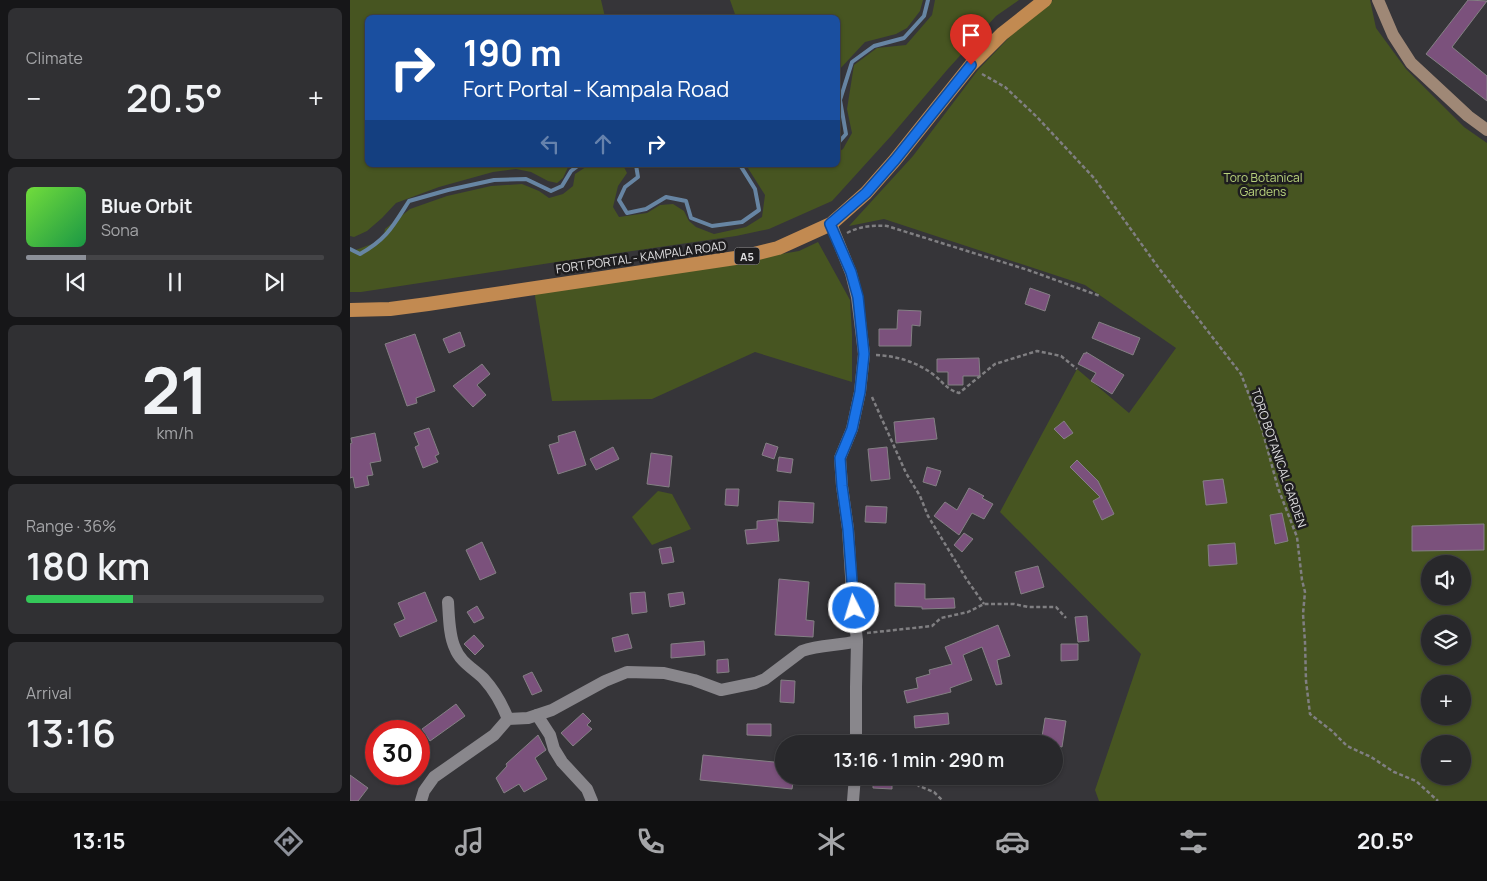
<!DOCTYPE html>
<meta charset="utf-8">
<style>
body{margin:0;font-family:Manrope,sans-serif;background:#303033;color:#f1f3f6;height:100vh;display:flex;flex-direction:column;font-size:19px;white-space:nowrap}
*{box-sizing:border-box;margin:0}
p{font-size:16px;color:#a5a6a9}
.icon{flex:none;width:28px;height:28px;fill:none;stroke:currentColor;stroke-width:2;stroke-linecap:round;stroke-linejoin:round}
.map{position:relative;flex:1;overflow:hidden}
.drawer{display:flex;flex-direction:column;gap:8px;padding:8px;background:#161618;width:350px}
.drawer>*{flex:none}
.top-card{position:absolute;left:15px;top:15px;width:475px;height:152px;border-radius:8px;box-shadow:0 1px 4px #0004,0 0 0 1px #444447;background:#1a4fa0;color:#fff;overflow:hidden}
.controls{position:absolute;left:1071px;top:555px;display:grid;gap:10px}
.controls a{display:grid;place-items:center;width:50px;height:50px;border-radius:50%;background:#28282b;box-shadow:0 1px 4px #0004,0 0 0 1px #444447;font-size:25px}
.speed{position:absolute;left:15px;top:720px;display:flex;gap:10px;font-size:25px;font-weight:700;text-align:center}
.speed>*{display:grid;place-content:center;width:65px;height:65px;border-radius:50%;background:#28282b;box-shadow:0 1px 4px #0004,0 0 0 1px #444447;line-height:1}
.speed .limit{border:8px solid #d22;background:#fff;color:#111}
.pin{position:absolute;display:grid;place-items:center;width:42px;height:42px;color:#fff;margin:-51px -21px;border-radius:50% 50% 50% 0;rotate:-45deg;box-shadow:0 0 5px #0007}
.pin .icon{rotate:45deg}
.me{position:absolute;width:55px;margin:-28px;rotate:355deg;stroke-linejoin:round;filter:drop-shadow(0 0 4px #0008)}
.turn{display:flex;align-items:center;gap:18px;height:105px;padding:0 15px;font-size:22px}
.turn .icon{width:65px;height:65px;stroke-width:2.5}
.turn b{display:block;font-size:35px;line-height:42px}
.lanes{display:flex;align-items:center;height:48px;padding:0 15px;background:#0003;justify-content:center;gap:25px;direction:ltr}
.lanes .off{opacity:.35}
.big{font-size:38px;font-weight:600;line-height:1.1}
.drawer .widget{flex:1;display:flex;flex-direction:column;justify-content:center;gap:8px;min-width:0;padding:0 18px;border-radius:8px;background:#303033}
.drawer .dial{align-items:center;gap:0}
.dial b{font-size:65px;line-height:1}
.song{display:flex;align-items:center;gap:15px}
.cover{width:60px;height:60px;border-radius:8px;background:linear-gradient(135deg,hsl(100 70% 55%),hsl(140 70% 35%))}
.played{height:5px;border-radius:2px;background:linear-gradient(90deg,#8c9099 20%,#444447 20%)}
.keys{display:flex;justify-content:space-around;direction:ltr}
.heat{display:flex;justify-content:space-between;align-items:center;font-size:28px;direction:ltr}
.charge{height:8px;border-radius:4px;background:linear-gradient(90deg,#34c759 36%,#444447 0)}
.trip{position:absolute;left:425px;top:735px;width:288px;height:50px;border-radius:25px;background:#28282b;box-shadow:0 1px 4px #0004,0 0 0 1px #444447;font-weight:600;line-height:50px;text-align:center}
.tabs{display:flex;height:80px;justify-content:space-around;align-items:center;background:#101011;color:#a5a6a9}
.tabs .icon{width:35px;height:35px}
.tabs .active{color:#8c9099}
.tabs b{font-size:22px;color:#f1f3f6}
main{display:flex;flex:1;min-height:0}
.map>svg:first-child{display:block}
.green{fill:#475521;fill-rule:evenodd}
.lines{fill:none;stroke-linecap:round;stroke-linejoin:round}
.stream{stroke:#6785a3;stroke-width:4}
.building{fill:#7b517c;stroke:#848084}
.path{stroke:#807f82;stroke-width:2.5;stroke-dasharray:4 2.5;stroke-linecap:butt}
.minor{stroke:#89878c;stroke-width:12}
.secondary{stroke:#9f8876;stroke-width:12}
.trunk{stroke:#c28a51;stroke-width:14}
.route-casing{stroke:#114b97;stroke-width:12}
.route{stroke:#1a73e8;stroke-width:9}
.labels{text-anchor:middle;dominant-baseline:central;stroke-width:5;stroke-linejoin:round;paint-order:stroke}
.shield{fill:#1e1d1f;stroke:#a6a5a7;stroke-width:1}
.shield-label{font-size:11px;font-weight:bold;fill:#e0dfe1}
.park-label{font-size:12px;fill:#b8d27c;stroke:#1e1d1f}
.street-label{font-size:12px;fill:#e0dfe1;stroke:#1e1d1f}
</style>
<main>
<section class="drawer">
<div class="widget"><p>Climate</p>
<div class="heat"><a>−</a><b class="big">20.5°</b><a>+</a></div>
</div>
<div class="widget">
<div class="song"><i class="cover"></i><div><b>Blue Orbit</b><p>Sona</p></div></div>
<div class="played"></div>
<div class="keys"><svg class="icon" aria-label="previous" viewBox="0 0 24 24"><path d="M18 5L8 12l10 7zM5 5v14"/></svg><svg class="icon" aria-label="pause" viewBox="0 0 24 24"><path d="M8 5v14M16 5v14"/></svg><svg class="icon" aria-label="next" viewBox="0 0 24 24"><path d="M6 5l10 7-10 7zM19 5v14"/></svg></div>
</div>
<div class="widget dial"><b>21</b><p>km/h</p></div>
<div class="widget"><p>Range · 36%</p><b class="big">180 km</b><div class="charge"></div></div>
<div class="widget"><p>Arrival</p><b class="big">13:16</b></div>
</section>
<div class="map">
<svg width="1137" height="801" viewBox="0 0 1137 801">
<rect width="100%" height="100%" fill="#363539"/>
<g class="green">
<path d="M 0,0 L 251,0 L 255,17 L 18,18 L 18,165 L 219,165 L 213,178 L 207,183 L 198,181 L 181,172 L 166,169 L 143,172 L 89,187 L 46,203 L 32,218 L 17,231 L 4,237 L 0,236 Z"/>
<path d="M 380,0 L 573,0 L 570,11 L 557,28 L 546,34 L 515,42 L 488,71 L 488,18 L 386,17 Z"/>
<path d="M 585,0 L 669,0 L 646,16 L 597,70 L 541,136 L 482,201 L 419,229 L 386,236 L 213,261 L 11,292 L 0,292 L 0,252 L 33,240 L 35,229 L 60,209 L 97,196 L 141,186 L 172,184 L 189,191 L 199,198 L 213,194 L 223,186 L 225,174 L 239,165 L 257,168 L 274,167 L 277,173 L 268,186 L 263,207 L 269,217 L 297,213 L 310,205 L 323,204 L 334,211 L 339,221 L 346,227 L 364,234 L 396,227 L 412,217 L 415,195 L 396,165 L 488,165 L 488,152 L 493,149 L 502,133 L 497,109 L 504,65 L 527,48 L 556,45 L 582,15 Z"/>
<path d="M 703,0 L 1020,0 L 1026,28 L 1056,69 L 1114,127 L 1137,143 L 1137,801 L 749,801 L 745,790 L 791,654 L 650,512 L 727,369 L 779,413 L 826,348 L 735,285 L 534,219 L 499,226 L 563,156 L 628,70 L 671,25 ZM 1080,564 L 1112,564 L 1112,596 L 1080,596 ZM 1080,624 L 1112,624 L 1112,656 L 1080,656 ZM 1080,684 L 1112,684 L 1112,716 L 1080,716 ZM 1080,744 L 1112,744 L 1112,776 L 1080,776 Z"/>
<path d="M 468,242 L 500,300 L 502,334 L 502,382 L 405,352 L 302,399 L 202,401 L 184,290 L 258,283 L 449,251 Z"/>
<path d="M 308,491 L 322,494 L 341,529 L 302,545 L 282,517 Z"/>
</g>
<g class="lines">
<g class="stream">
<path d="M 488,143 L 496,134 L 490,100 L 502,62 L 524,46 L 554,38 L 574,16 L 578,0"/>
<path d="M 286,165 L 288,177 L 275,187 L 269,200 L 277,213 L 296,209 L 316,197 L 336,201 L 341,218 L 362,226 L 392,222 L 409,210 L 405,189 L 390,165"/>
<path d="M 0,249 L 10,254 C 37,239 43,226 59,201 L 98,190 L 144,180 L 176,179 L 201,191 L 212,186 L 221,171 L 229,165"/>
</g>
</g>
<g class="building">
<path d="M 1118,0 L 1137,1 L 1102,47 L 1137,76 L 1137,101 L 1076,54 Z"/>
<path d="M 680,288 L 700,295 L 695,311 L 675,304 Z"/>
<path d="M 548,310 L 571,311 L 570,326 L 562,325 L 561,346 L 529,346 L 529,329 L 547,329 Z"/>
<path d="M 749,322 L 790,338 L 783,355 L 742,338 Z"/>
<path d="M 110,332 L 115,346 L 99,353 L 93,339 Z"/>
<path d="M 65,334 L 85,391 L 66,398 L 67,403 L 57,406 L 35,344 Z"/>
<path d="M 736,352 L 774,375 L 762,394 L 741,381 L 746,373 L 728,364 L 734,353 L 736,354 Z"/>
<path d="M 629,358 L 630,376 L 613,376 L 613,385 L 598,385 L 598,372 L 587,372 L 587,359 Z"/>
<path d="M 132,364 L 140,374 L 127,385 L 136,395 L 123,407 L 103,386 Z"/>
<path d="M 584,418 L 587,439 L 546,443 L 544,422 Z"/>
<path d="M 714,421 L 723,433 L 714,439 L 704,429 Z"/>
<path d="M 79,428 L 89,454 L 85,456 L 88,462 L 73,468 L 65,447 L 69,445 L 64,433 Z"/>
<path d="M 225,431 L 236,465 L 208,474 L 199,445 L 209,442 L 208,436 Z"/>
<path d="M 25,433 L 31,461 L 20,463 L 23,475 L 17,476 L 19,485 L 5,488 L 3,477 L 0,478 L 0,444 L 2,443 L 1,438 Z"/>
<path d="M 416,443 L 428,447 L 424,459 L 412,455 Z"/>
<path d="M 263,447 L 269,459 L 246,470 L 240,459 Z"/>
<path d="M 537,447 L 540,479 L 521,481 L 518,449 Z"/>
<path d="M 301,453 L 322,456 L 319,487 L 297,484 Z"/>
<path d="M 429,457 L 443,459 L 441,473 L 427,471 Z"/>
<path d="M 727,460 L 748,481 L 764,514 L 752,520 L 743,501 L 750,497 L 720,467 Z"/>
<path d="M 577,467 L 591,471 L 586,486 L 573,482 Z"/>
<path d="M 873,479 L 877,503 L 856,505 L 853,481 Z"/>
<path d="M 619,488 L 634,496 L 632,498 L 643,504 L 634,519 L 622,513 L 609,535 L 584,516 L 595,502 L 607,510 Z"/>
<path d="M 376,489 L 389,489 L 388,506 L 375,505 Z"/>
<path d="M 429,501 L 464,503 L 463,523 L 428,521 Z"/>
<path d="M 516,506 L 537,507 L 536,523 L 515,522 Z"/>
<path d="M 932,513 L 938,541 L 925,544 L 920,515 Z"/>
<path d="M 427,519 L 429,541 L 397,544 L 395,530 L 407,529 L 407,521 Z"/>
<path d="M 1134,524 L 1134,550 L 1062,551 L 1062,526 Z"/>
<path d="M 614,533 L 623,539 L 612,552 L 604,545 Z"/>
<path d="M 132,542 L 146,573 L 130,580 L 116,550 Z"/>
<path d="M 885,543 L 887,564 L 859,566 L 858,545 Z"/>
<path d="M 321,547 L 324,562 L 312,564 L 309,549 Z"/>
<path d="M 688,566 L 694,587 L 671,594 L 665,572 Z"/>
<path d="M 429,579 L 459,582 L 456,620 L 464,621 L 463,637 L 425,635 Z"/>
<path d="M 545,583 L 575,584 L 575,599 L 604,598 L 605,608 L 572,609 L 572,607 L 545,606 Z"/>
<path d="M 75,592 L 87,621 L 50,637 L 44,624 L 55,619 L 48,603 Z"/>
<path d="M 295,592 L 297,612 L 282,614 L 280,593 Z"/>
<path d="M 333,592 L 335,604 L 320,607 L 318,594 Z"/>
<path d="M 127,606 L 134,618 L 124,623 L 117,612 Z"/>
<path d="M 737,616 L 739,641 L 728,642 L 725,617 Z"/>
<path d="M 648,625 L 660,656 L 647,660 L 652,684 L 646,685 L 632,647 L 613,655 L 622,680 L 600,688 L 601,692 L 557,703 L 554,691 L 568,688 L 566,678 L 580,674 L 579,670 L 602,664 L 595,647 Z"/>
<path d="M 278,634 L 282,648 L 265,652 L 262,638 Z"/>
<path d="M 124,635 L 134,646 L 125,655 L 114,644 Z"/>
<path d="M 354,641 L 355,655 L 321,658 L 321,644 Z"/>
<path d="M 711,644 L 728,644 L 728,660 L 711,661 Z"/>
<path d="M 378,659 L 379,672 L 367,673 L 367,660 Z"/>
<path d="M 182,672 L 192,691 L 182,695 L 173,676 Z"/>
<path d="M 431,680 L 445,681 L 444,703 L 430,702 Z"/>
<path d="M 106,704 L 115,716 L 80,741 L 72,729 Z"/>
<path d="M 233,713 L 241,721 L 237,725 L 242,729 L 223,746 L 211,733 Z"/>
<path d="M 598,713 L 599,724 L 565,728 L 564,716 Z"/>
<path d="M 695,718 L 716,721 L 712,747 L 704,745 L 704,744 L 691,743 Z"/>
<path d="M 397,724 L 421,724 L 421,736 L 397,735 Z"/>
<path d="M 188,735 L 196,750 L 185,758 L 197,779 L 174,792 L 169,784 L 154,793 L 146,778 L 157,766 L 156,764 Z"/>
<path d="M 353,755 L 434,763 L 434,776 L 444,776 L 442,789 L 350,780 Z"/>
<path d="M 0,775 L 18,788 L 8,801 L 0,801 Z"/>
<path d="M 523,776 L 542,776 L 542,789 L 523,788 Z"/>
</g>
<g class="lines">
<g class="path">
<path d="M 632,74 L 655,87 L 687,117 L 744,178 L 808,267 L 891,374 L 912,429 L 928,488 L 947,537 L 952,580 L 955,592 L 953,614 L 955,642 L 956,681 L 960,714 L 982,731 L 997,746 L 1021,757 L 1044,772 L 1066,781 L 1088,801"/>
<path d="M 497,233 C 510,226 523,225 537,226 L 678,270 L 750,296"/>
<path d="M 526,355 C 547,356 567,362 584,375 C 594,383 596,389 609,393 L 645,364 L 687,351 L 711,356 L 727,369"/>
<path d="M 522,397 L 556,473 L 570,496 L 578,516 L 617,580 L 634,604"/>
<path d="M 517,633 L 582,626 L 591,618 L 618,612 L 634,604 L 664,604 L 678,607 L 706,607 L 716,618"/>
<path d="M 56,776 L 70,776"/>
<path d="M 556,776 L 569,786 L 584,792 L 593,801"/>
</g>
<g class="minor">
<path d="M 481,224 L 501,273 L 507,297 L 514,354 L 510,392 L 502,429 L 490,458 L 492,486 L 498,529 L 502,592 L 507,641 L 506,687 L 506,744"/>
<path d="M 98,602 C 99,616 99,636 105,648 C 110,662 124,669 134,679 C 145,691 152,704 158,719"/>
<path d="M 187,715 L 200,735 L 204,749 L 212,762 L 237,789 L 242,801"/>
<path d="M 71,801 L 74,791 L 84,777 L 144,735 L 158,719 L 178,718 L 202,710 L 255,681 L 277,672 L 314,673 L 344,680 L 371,690 L 405,683 L 415,679 L 452,651 C 470,644 490,646 507,641"/>
<path d="M 503,801 L 505,776"/>
</g>
<path class="secondary" d="M 1028,0 L 1043,35 L 1061,63 L 1118,116 L 1137,130"/>
<path class="trunk" d="M 0,310 L 40,309 L 78,304 L 392,257 L 428,248 L 481,224 L 516,193 L 545,160 L 621,65 L 652,34 L 695,0"/>
</g>
<g class="lines">
<defs>
<path id="route" d="M 504,608 L 498,529 L 492,486 L 490,458 L 502,429 L 510,392 L 514,354 L 508,297 L 501,272 L 480,224 L 516,193 L 545,160 L 621,65"/>
</defs>
<use href="#route" class="route-casing"/>
<use href="#route" class="route"/>
</g>
<g class="labels">
<rect class="shield" x="384.5" y="247.5" width="25" height="17" rx="4"/>
<g class="shield-label">
<text x="397" y="256">A5</text>
</g>
<g class="park-label">
<text x="913" y="177">Toro Botanical<tspan x="913" dy="14">Gardens</tspan></text>
</g>
<g class="street-label">
<text transform="translate(291 257) rotate(-8)">FORT PORTAL - KAMPALA ROAD</text>
<text transform="translate(929 458) rotate(71)">TORO BOTANICAL GARDEN</text>
</g>
</g>
</svg>
<div class="controls">
<a><svg class="icon" aria-label="sound" viewBox="0 0 24 24"><path d="M4 9h4l5-4v14l-5-4H4zM17 9q2 3 0 6"/></svg></a>
<a><svg class="icon" aria-label="layers" viewBox="0 0 24 24"><path d="M12 4l9 5-9 5-9-5zM3 14l9 5 9-5"/></svg></a>
<a>+</a>
<a>−</a>
</div>
<div class="speed"><div class="limit">30</div></div>
<div class="pin" style="left:621px;top:65px;background:#d93025"><svg class="icon" aria-label="arrive" viewBox="0 0 24 24"><path d="M6 21V4h12l-3 4 3 4H6"/></svg></div>
<svg class="me" style="left:504px;top:608px" viewBox="-20 -20 40 40"><circle r="17" fill="#1a73e8" stroke="#fff" stroke-width="3"/><path d="M0-11L8 9 0 5-8 9z" fill="#fff"/></svg>
<div class="trip">13:16 · 1 min · 290 m</div>
<div class="top-card">
<div class="turn"><svg class="icon" aria-label="right" viewBox="0 0 24 24"><path d="M7 20v-9h11M14 6l5 5-5 5"/></svg><div><b>190 m</b>Fort Portal - Kampala Road</div></div>
<div class="lanes"><svg class="icon off" aria-label="left" viewBox="0 0 24 24"><path d="M17 20v-9H6M10 6l-5 5 5 5"/></svg><svg class="icon off" aria-label="ahead" viewBox="0 0 24 24"><path d="M12 20V5M6 11l6-6 6 6"/></svg><svg class="icon" aria-label="right" viewBox="0 0 24 24"><path d="M7 20v-9h11M14 6l5 5-5 5"/></svg></div>
</div>
</div>
</main>
<nav class="tabs">
<b>13:15</b>
<svg class="icon active" aria-label="directions" viewBox="0 0 24 24"><path d="M12 3l9 9-9 9-9-9zM9 14v-3h6M13 9l2 2-2 2"/></svg>
<svg class="icon" aria-label="music" viewBox="0 0 24 24"><path d="M9 18V5l10-2v13"/><circle cx="6" cy="18" r="3"/><circle cx="16" cy="16" r="3"/></svg>
<svg class="icon" aria-label="phone" viewBox="0 0 24 24"><path d="M5 4h4l2 5-3 2q2 4 5 5l2-3 5 2v4C11 20 4 13 5 4z"/></svg>
<svg class="icon" aria-label="climate" viewBox="0 0 24 24"><path d="M12 3v18M4 7l16 10M4 17L20 7"/></svg>
<svg class="icon" aria-label="car" viewBox="0 0 24 24"><path d="M5 17H2v-5l4-1 3-4h7l3 4 3 1v5h-3M9 17h6M6 11h13"/><circle cx="7" cy="17" r="2"/><circle cx="17" cy="17" r="2"/></svg>
<svg class="icon" aria-label="filters" viewBox="0 0 24 24"><path d="M4 7h16M4 17h16"/><circle cx="9" cy="7" r="2"/><circle cx="15" cy="17" r="2"/></svg>
<b>20.5°</b>
</nav>
